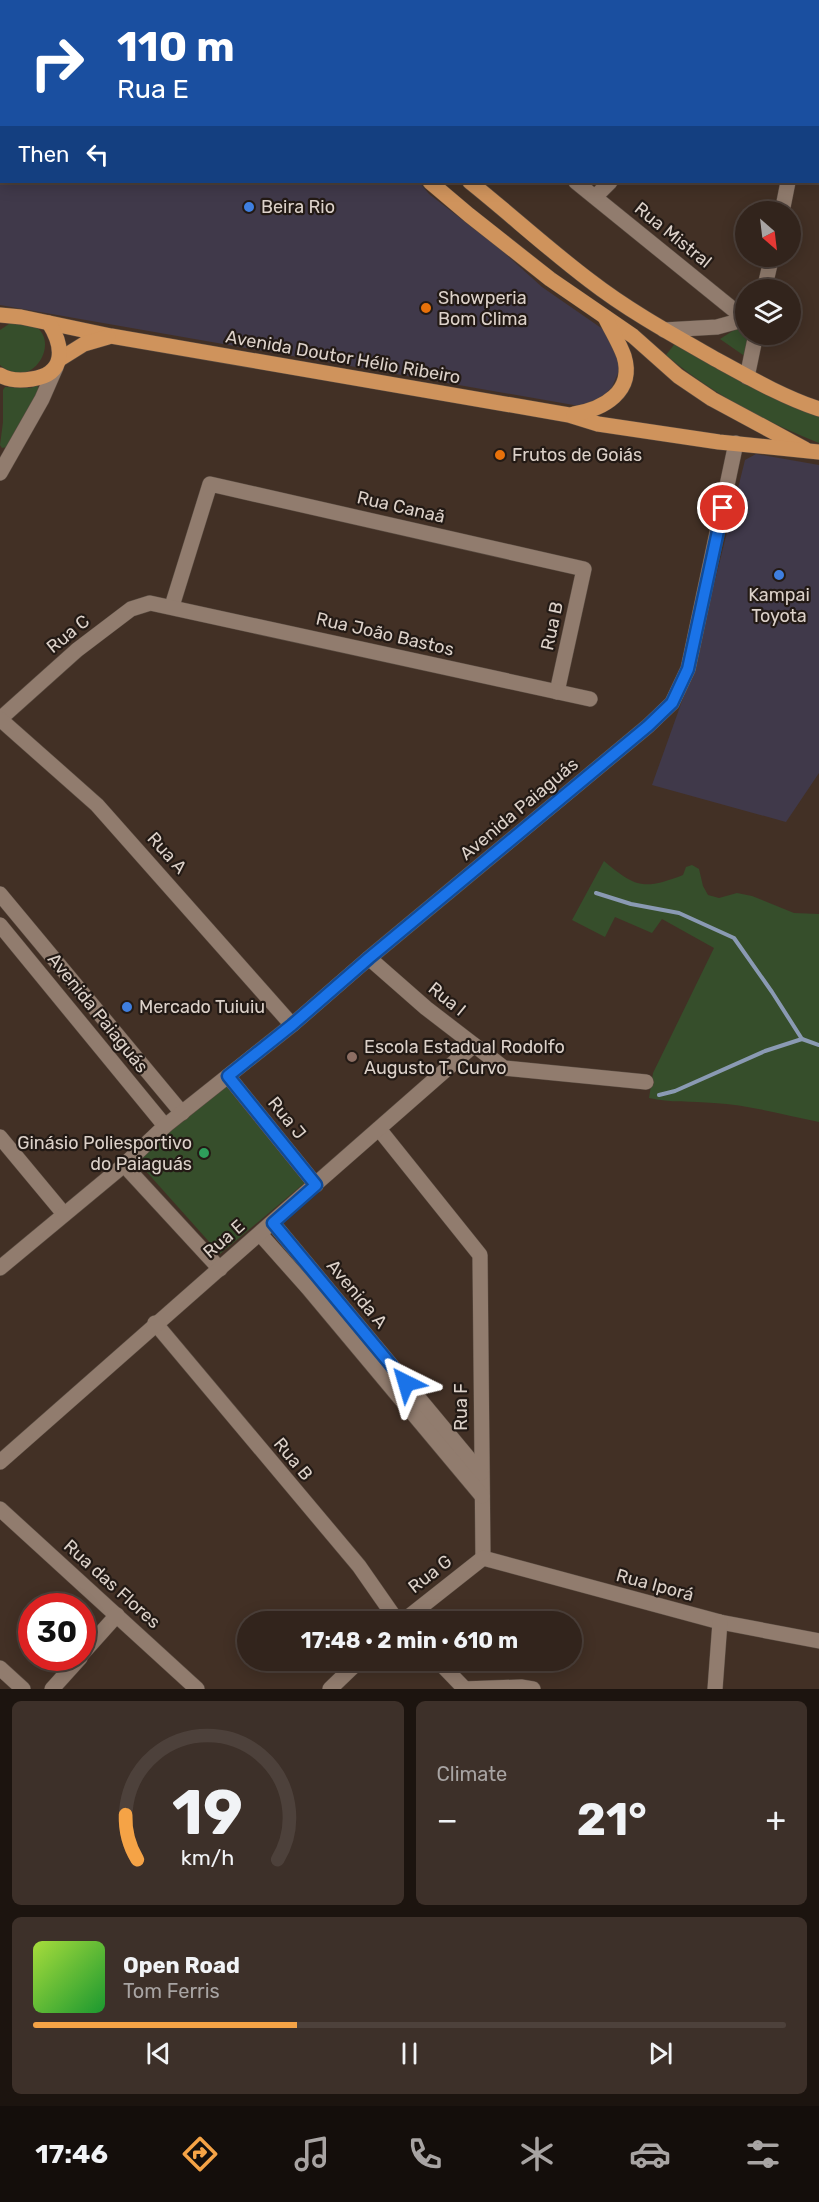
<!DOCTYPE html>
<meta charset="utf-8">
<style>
body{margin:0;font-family:Rubik,sans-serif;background:#3d3029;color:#f1f3f6;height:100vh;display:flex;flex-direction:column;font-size:22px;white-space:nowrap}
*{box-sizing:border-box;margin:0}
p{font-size:20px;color:#a8a4a3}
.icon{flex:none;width:33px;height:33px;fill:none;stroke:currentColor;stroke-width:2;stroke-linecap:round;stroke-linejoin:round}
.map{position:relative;height:1689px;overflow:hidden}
.details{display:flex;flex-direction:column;gap:12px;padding:12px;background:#1c140f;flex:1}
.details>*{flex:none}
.hud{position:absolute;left:0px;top:0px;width:819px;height:183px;box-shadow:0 3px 15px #0003,0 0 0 2px #4d413b;background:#1a4fa0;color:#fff;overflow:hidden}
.needle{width:39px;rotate:152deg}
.controls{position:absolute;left:735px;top:201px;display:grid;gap:12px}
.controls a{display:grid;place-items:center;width:66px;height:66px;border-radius:50%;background:#32241c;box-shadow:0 3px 15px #0003,0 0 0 2px #4d413b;font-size:30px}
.speed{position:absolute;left:18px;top:1593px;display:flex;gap:12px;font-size:30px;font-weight:700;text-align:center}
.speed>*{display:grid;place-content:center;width:78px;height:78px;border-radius:50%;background:#32241c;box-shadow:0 3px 15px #0003,0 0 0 2px #4d413b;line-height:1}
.speed .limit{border:9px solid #d22;background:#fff;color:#111}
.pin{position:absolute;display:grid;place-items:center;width:51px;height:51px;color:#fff;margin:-26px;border:3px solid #fff;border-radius:50%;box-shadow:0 2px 6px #0007}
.me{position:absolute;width:66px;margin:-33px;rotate:320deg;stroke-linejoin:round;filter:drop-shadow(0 0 4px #0008)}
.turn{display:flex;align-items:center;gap:21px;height:126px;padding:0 18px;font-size:27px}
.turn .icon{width:78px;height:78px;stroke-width:2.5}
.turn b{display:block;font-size:42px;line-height:51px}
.then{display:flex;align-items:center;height:57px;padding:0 18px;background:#0003;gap:12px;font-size:22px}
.big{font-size:45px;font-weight:700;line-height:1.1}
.details .tile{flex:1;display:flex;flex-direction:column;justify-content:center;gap:9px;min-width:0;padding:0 21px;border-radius:9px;background:#3d3029}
.details .dial{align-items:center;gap:0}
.dial svg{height:156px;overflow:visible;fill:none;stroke:#4d413b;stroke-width:7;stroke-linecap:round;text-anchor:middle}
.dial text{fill:#f1f3f6;stroke:none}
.song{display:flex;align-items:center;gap:18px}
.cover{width:72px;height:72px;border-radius:9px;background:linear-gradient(135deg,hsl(80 70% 55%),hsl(130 70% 35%))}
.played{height:6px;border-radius:3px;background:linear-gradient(90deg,#f5a346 35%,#4d413b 35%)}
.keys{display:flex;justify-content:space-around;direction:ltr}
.heat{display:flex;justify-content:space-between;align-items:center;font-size:33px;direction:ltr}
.details .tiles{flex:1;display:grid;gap:12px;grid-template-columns:1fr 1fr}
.tile:last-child{grid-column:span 2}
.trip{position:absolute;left:237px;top:1611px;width:345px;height:60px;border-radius:30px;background:#32241c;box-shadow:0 3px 15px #0003,0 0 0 2px #4d413b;font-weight:700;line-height:60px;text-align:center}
.menu{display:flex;height:96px;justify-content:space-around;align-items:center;background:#140e0b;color:#a8a4a3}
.menu .icon{width:42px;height:42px}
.menu .on{color:#f5a346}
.menu b{font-size:27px;color:#f1f3f6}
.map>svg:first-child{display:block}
.commercial{fill:#40394a}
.green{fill:#364e2b}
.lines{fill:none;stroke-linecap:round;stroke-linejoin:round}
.stream{stroke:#8a9ab3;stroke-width:4}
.minor-casing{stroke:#5a4c42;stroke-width:16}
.major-casing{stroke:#5a4c42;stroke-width:16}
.minor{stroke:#917c6e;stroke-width:15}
.major{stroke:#cf935c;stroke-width:15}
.route-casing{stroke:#114b97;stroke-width:15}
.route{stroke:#1a73e8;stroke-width:10}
.shop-dot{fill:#3f7fe0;stroke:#231a15;stroke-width:2}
.food-dot{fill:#e8710a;stroke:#231a15;stroke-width:2}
.education-dot{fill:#8d6e63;stroke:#231a15;stroke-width:2}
.leisure-dot{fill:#2e9e5b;stroke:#231a15;stroke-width:2}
.labels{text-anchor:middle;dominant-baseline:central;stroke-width:4.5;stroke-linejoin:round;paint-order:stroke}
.poi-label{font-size:18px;fill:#dcd1c9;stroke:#231a15;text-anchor:start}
.street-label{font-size:18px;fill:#dcd1c9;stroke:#231a15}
</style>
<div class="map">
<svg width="819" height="1689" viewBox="0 0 819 1689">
<rect width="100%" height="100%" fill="#423025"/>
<g class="commercial">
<path d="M 0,0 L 280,1 L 2,2 L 2,182 L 419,182 L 429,194 L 499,248 L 542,287 L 607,332 L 620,360 L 618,373 L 612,387 L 603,396 L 585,407 L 0,305 Z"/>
<path d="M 756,454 L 819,465 L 819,773 L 786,822 L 652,785 L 692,673 L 745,460 Z"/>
</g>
<g class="green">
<path d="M 12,322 C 18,323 25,322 31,324 C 64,338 33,394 0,365 L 0,330 Z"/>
<path d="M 745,323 L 746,334 L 752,335 L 746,357 L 720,339 Z"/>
<path d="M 677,341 L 819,416 L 819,443 C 763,421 713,394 666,355 Z"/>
<path d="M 37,385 L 39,389 L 7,447 L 2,448 L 0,445 L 3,422 L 3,390 L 5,387 L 31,388 Z"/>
<path d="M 604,861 C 636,888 644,890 683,875 L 686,867 L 692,865 L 699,869 L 703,886 L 708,895 L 719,898 L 737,893 L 752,896 L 794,913 L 819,914 L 819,1122 C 785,1115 749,1105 714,1103 C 692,1101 670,1103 649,1098 L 653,1073 L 714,948 L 662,919 L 652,933 L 615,917 L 605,937 L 572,920 Z"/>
<path d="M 229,1083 L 308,1180 L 220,1254 L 136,1160 Z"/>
</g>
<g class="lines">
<g class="stream">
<path d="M 596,893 L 631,904 L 679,913 L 734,938 L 772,992 L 802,1039 L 819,1045"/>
<path d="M 659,1095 L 675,1091 L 765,1051 L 802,1039"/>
</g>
<defs>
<g id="minor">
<path d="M 450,0 L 451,2"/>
<path d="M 227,2 L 229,0"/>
<path d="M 584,2 L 586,0"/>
<path d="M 786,2 L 788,0"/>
<path d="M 818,52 L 819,45"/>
<path d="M 0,101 L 2,101"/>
<path d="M 576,182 L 745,319"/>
<path d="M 595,197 L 610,182"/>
<path d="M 782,212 L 788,182"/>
<path d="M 764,290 L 772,256"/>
<path d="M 664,330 L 717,327 L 746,319"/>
<path d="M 747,377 L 756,334"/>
<path d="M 0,473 L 42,399 L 56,367"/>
<path d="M 172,606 L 210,484 L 584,569 L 557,692"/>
<path d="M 0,719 L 77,650 L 131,609 L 150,603 L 590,699"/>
<path d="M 0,719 L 97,805 L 292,1025"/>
<path d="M 0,894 L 182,1113"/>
<path d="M 0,925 L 165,1126"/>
<path d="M 369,958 L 426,1008 L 504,1068 L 646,1082"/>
<path d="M 228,1076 L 316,1185"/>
<path d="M 379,1129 L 480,1255 L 483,1558"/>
<path d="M 0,1137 L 64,1214"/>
<path d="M 124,1165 L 220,1269"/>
<path d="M 273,1223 L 481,1473"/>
<path d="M 260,1234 L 308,1288 L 482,1496"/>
<path d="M 0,1268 L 124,1165 L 165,1126 L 292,1025 L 369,958 L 648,726 L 672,703 L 688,669 L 736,443"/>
<path d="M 155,1323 L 359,1566 L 398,1622"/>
<path d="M 0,1462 C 157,1322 316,1184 474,1045"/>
<path d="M 0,1509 L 197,1689"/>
<path d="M 483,1558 L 720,1622 L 819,1641"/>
<path d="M 402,1622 L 483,1558"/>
<path d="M 82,1654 L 117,1615"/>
<path d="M 437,1660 L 464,1688"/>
<path d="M 0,1668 L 23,1689"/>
<path d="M 52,1689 L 80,1658"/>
<path d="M 330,1689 L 360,1660"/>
<path d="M 463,1689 L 521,1687 L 533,1689"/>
<path d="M 715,1689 L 720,1622"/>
</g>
<g id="major">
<path d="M 287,0 L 288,2"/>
<path d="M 315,0 L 316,2"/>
<path d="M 430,182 L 469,215 L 550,279 L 633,336 L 678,376 L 712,399 L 805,449"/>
<path d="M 470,182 C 510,214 548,249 589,280 C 629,311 673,335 717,360 C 750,378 783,397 819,409"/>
<path d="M 0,315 L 21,317 L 111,336 L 569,415 L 598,424 L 719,442 L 819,452"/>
<path d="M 60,359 L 84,344 L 108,337"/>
<path d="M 0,375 C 10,381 20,381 32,379 C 66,374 64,347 49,323"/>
<path d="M 574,414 C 603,409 635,392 624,356 C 619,342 611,330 605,317"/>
</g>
</defs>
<use href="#minor" class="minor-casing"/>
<use href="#major" class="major-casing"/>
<use href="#minor" class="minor"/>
<use href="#major" class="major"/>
</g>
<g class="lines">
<defs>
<path id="route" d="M 406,1383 L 273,1223 L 316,1185 L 228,1076 L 292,1025 L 369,958 L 648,726 L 672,703 L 688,669 L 723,508"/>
</defs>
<use href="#route" class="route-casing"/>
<use href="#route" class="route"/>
</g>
<g class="shop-dot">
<circle cx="249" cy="207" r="6"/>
<circle cx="779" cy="575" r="6"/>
<circle cx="127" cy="1007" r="6"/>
</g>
<g class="food-dot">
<circle cx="426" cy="308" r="6"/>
<circle cx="500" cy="455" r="6"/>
</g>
<circle class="education-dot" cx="352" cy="1057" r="6"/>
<circle class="leisure-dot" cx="204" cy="1153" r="6"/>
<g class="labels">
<g class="poi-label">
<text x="261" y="207">Beira Rio</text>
<text x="438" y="298">Showperia<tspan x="438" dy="21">Bom Clima</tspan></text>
<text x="512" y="455">Frutos de Goiás</text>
<text x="779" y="595" text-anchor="middle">Kampai<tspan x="779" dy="21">Toyota</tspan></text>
<text x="139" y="1007">Mercado Tuiuiu</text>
<text x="364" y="1047">Escola Estadual Rodolfo<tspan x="364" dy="21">Augusto T. Curvo</tspan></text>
<text x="192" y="1143" text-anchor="end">Ginásio Poliesportivo<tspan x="192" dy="21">do Paiaguás</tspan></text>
</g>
<g class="street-label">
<text transform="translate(673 235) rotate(39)">Rua Mistral</text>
<text transform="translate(343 357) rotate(10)">Avenida Doutor Hélio Ribeiro</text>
<text transform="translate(401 507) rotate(13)">Rua Canaã</text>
<text transform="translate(552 626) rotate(-78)">Rua B</text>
<text transform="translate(68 634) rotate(-39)">Rua C</text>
<text transform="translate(385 634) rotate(13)">Rua João Bastos</text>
<text transform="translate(519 809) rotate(-40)">Avenida Paiaguás</text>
<text transform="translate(167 853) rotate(48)">Rua A</text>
<text transform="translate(447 999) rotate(39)">Rua I</text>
<text transform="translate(98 1013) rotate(51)">Avenida Paiaguás</text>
<text transform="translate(287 1118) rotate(51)">Rua J</text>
<text transform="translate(224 1239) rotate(-41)">Rua E</text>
<text transform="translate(357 1294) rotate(50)">Avenida A</text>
<text transform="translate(461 1407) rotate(-90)">Rua F</text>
<text transform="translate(293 1459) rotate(50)">Rua B</text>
<text transform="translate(430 1574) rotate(-38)">Rua G</text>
<text transform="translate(112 1584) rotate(42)">Rua das Flores</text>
<text transform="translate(655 1585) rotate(15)">Rua Iporá</text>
</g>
</g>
</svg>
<div class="controls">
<a><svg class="needle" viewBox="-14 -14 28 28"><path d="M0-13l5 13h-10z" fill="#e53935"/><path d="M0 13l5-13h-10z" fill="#a8a4a3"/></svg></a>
<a><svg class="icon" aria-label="layers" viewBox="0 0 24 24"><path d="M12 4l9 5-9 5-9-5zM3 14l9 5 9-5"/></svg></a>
</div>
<div class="speed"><div class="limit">30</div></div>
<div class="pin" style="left:723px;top:508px;background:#d93025"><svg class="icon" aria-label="arrive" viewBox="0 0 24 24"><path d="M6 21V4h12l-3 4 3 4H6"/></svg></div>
<svg class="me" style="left:406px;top:1383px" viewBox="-20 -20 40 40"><path d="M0-17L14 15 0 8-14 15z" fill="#1a73e8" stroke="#fff" stroke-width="4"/></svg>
<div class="trip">17:48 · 2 min · 610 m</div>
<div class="hud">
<div class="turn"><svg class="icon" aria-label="right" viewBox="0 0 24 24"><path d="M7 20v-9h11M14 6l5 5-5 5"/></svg><div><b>110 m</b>Rua E</div></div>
<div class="then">Then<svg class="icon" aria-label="left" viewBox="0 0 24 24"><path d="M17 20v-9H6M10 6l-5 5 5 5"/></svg></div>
</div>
</div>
<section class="details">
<div class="tiles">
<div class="tile dial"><svg viewBox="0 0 100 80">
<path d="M14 69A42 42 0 1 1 86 69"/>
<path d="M14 69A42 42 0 0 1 8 46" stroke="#f5a346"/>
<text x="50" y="56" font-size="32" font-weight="700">19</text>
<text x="50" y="72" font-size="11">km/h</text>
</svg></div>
<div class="tile"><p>Climate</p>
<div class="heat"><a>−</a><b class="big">21°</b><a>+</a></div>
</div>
<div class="tile">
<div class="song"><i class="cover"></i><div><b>Open Road</b><p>Tom Ferris</p></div></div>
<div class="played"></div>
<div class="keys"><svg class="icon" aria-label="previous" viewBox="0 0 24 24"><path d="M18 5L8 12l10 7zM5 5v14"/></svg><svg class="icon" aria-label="pause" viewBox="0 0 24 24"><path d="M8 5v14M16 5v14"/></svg><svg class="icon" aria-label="next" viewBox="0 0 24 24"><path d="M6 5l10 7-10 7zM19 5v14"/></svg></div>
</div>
</div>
</section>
<nav class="menu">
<b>17:46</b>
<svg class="icon on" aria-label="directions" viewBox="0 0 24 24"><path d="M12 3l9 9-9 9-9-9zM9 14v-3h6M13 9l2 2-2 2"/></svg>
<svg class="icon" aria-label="music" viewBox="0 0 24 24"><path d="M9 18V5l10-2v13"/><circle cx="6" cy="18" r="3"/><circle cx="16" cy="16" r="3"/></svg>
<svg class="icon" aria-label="phone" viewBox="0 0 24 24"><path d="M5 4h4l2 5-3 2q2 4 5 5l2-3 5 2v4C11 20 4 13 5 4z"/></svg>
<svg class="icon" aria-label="climate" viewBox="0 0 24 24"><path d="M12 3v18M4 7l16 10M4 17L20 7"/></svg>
<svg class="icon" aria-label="car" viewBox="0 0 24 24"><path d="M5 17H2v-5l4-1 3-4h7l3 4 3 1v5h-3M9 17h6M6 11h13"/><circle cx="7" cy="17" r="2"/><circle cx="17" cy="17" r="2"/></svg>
<svg class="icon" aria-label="filters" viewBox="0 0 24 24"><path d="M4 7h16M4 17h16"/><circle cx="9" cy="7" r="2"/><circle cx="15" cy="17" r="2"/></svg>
</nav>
